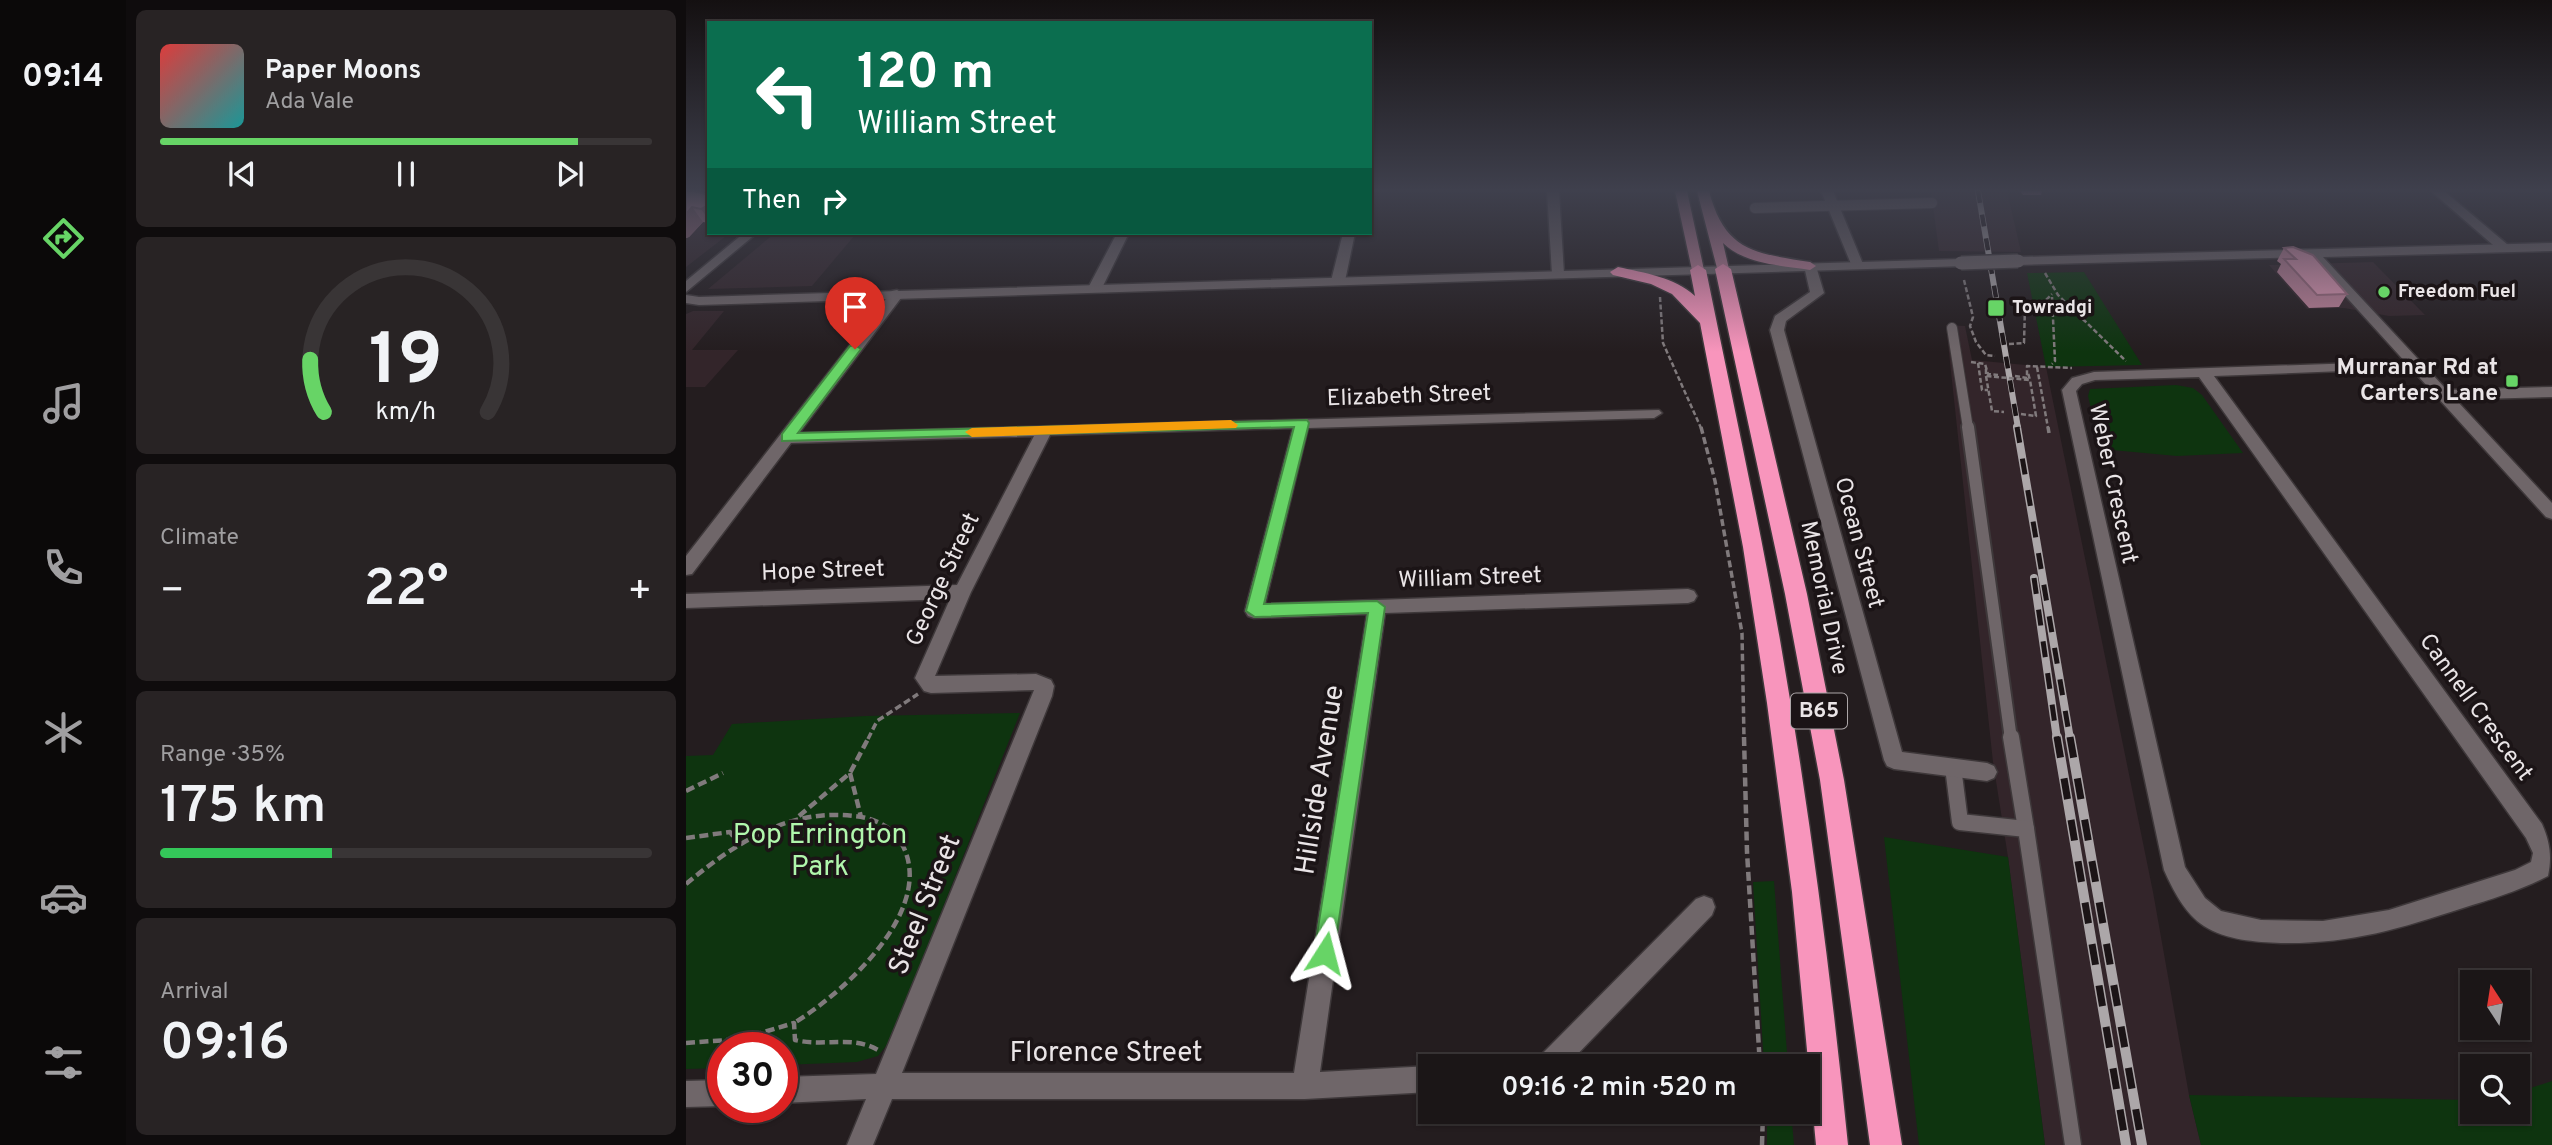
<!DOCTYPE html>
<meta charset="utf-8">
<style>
body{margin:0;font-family:Overpass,sans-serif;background:#282324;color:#f1f3f6;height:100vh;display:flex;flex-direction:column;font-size:26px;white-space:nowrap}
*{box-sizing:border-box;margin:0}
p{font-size:23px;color:#a09fa1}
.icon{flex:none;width:38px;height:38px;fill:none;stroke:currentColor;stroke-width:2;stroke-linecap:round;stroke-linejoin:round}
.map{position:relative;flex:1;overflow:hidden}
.drawer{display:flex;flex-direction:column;gap:10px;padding:10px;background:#0f0c0d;width:560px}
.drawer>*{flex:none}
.guide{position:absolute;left:21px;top:21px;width:665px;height:214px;border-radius:0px;box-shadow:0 2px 5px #0004,0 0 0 2px #393536;background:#0b6e4f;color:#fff;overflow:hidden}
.needle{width:46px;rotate:348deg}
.buttons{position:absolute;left:1774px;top:970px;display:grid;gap:14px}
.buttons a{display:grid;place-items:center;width:70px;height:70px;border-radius:0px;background:#1b1617;box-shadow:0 2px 5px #0004,0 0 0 2px #393536;font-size:35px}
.speed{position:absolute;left:21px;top:1032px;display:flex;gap:14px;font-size:35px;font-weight:700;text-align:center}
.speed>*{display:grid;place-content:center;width:91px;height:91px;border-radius:50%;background:#1b1617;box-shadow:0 2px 5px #0004,0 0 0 2px #393536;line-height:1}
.speed .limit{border:10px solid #d22;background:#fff;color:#111}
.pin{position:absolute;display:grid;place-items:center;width:60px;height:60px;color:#fff;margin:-72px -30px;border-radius:50% 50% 50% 0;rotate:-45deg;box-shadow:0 0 7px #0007}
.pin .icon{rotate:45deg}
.me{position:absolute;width:77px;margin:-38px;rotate:9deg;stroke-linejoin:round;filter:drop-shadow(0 0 5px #0008)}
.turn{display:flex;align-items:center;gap:24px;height:147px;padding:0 35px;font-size:32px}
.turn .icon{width:91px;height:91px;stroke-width:2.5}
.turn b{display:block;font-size:49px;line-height:60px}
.then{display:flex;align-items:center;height:66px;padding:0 35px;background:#0003;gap:14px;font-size:26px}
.big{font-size:52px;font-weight:600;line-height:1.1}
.drawer .card{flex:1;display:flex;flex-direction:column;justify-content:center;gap:10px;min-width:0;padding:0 24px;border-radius:10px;background:#282324}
.drawer .dial{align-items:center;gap:0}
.dial svg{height:182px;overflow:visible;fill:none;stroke:#393536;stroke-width:7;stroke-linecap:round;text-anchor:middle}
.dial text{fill:#f1f3f6;stroke:none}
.song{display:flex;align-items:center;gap:21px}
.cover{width:84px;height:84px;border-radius:10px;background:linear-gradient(135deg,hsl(0 70% 55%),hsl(180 70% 35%))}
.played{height:7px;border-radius:4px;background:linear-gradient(90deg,#67d466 85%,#393536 85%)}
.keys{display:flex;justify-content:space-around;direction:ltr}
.heat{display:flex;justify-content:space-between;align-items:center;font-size:38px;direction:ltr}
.charge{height:10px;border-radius:5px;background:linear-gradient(90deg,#34c759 35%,#393536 0)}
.trip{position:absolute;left:732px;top:1054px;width:402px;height:70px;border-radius:0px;background:#1b1617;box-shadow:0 2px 5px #0004,0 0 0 2px #393536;font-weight:600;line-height:70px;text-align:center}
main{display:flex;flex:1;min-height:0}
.menu{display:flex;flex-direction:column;width:126px;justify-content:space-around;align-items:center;background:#0b0909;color:#a09fa1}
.menu .icon{width:49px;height:49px}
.menu .selected{color:#67d466}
.menu b{font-size:32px;color:#f1f3f6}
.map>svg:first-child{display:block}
.built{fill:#33252a}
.green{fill:#0e340f}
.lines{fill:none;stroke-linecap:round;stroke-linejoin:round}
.lane-far2-casing{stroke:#3e383a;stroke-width:12}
.lane-far1-casing{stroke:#3e383a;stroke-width:16}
.lane-casing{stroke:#3e383a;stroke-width:19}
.street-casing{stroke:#3e383a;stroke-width:3}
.secondary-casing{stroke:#3e383a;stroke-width:3}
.primary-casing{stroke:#3e383a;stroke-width:3}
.highway-casing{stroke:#3e383a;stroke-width:3}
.path-far2{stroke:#807a7c;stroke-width:2.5;stroke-dasharray:5 2.5;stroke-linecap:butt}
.path-far1{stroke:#807a7c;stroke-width:3.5;stroke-dasharray:7 3.5;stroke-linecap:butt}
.path{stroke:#807a7c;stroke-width:4.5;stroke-dasharray:9 4.5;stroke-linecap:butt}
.lane-far2{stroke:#6f6669;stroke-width:10}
.lane-far1{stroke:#6f6669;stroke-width:12}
.lane{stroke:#6f6669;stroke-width:16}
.street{fill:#6f6669;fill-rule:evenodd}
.secondary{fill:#6f6669;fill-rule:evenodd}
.primary{fill:#c1829b;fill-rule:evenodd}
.highway{fill:#f895bc;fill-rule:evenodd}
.rail-far2-casing{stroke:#aca7a9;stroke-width:6}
.rail-far1-casing{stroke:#aca7a9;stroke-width:8}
.rail-casing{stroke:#aca7a9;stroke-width:10}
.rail-far2{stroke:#1b1416;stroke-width:4.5;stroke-dasharray:12;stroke-linecap:butt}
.rail-far1{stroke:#1b1416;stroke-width:5;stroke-dasharray:16;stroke-linecap:butt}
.rail{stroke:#1b1416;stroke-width:7;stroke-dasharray:21;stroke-linecap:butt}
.secondary-bridge-casing{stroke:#3e383a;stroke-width:16;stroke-linecap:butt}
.path-bridge{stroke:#807a7c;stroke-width:2.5;stroke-dasharray:5 2.5;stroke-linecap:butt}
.secondary-bridge{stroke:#6f6669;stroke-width:13}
.wall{fill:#be8299}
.shaded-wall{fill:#9b6a7d}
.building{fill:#dd97b2;stroke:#9b6a7d;stroke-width:2}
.route{fill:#67d466;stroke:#438a42;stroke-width:2}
.slow{fill:#f59e0b}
.poi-dot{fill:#67d466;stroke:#1b1416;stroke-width:2.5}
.labels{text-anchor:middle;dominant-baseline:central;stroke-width:7;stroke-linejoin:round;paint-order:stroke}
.far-poi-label{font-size:19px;font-weight:bold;fill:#eae5e7;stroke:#1b1416;text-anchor:start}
.shield{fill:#1b1416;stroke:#aca6a8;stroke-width:2}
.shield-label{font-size:21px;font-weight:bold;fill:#eae5e7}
.poi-label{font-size:23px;font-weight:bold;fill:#eae5e7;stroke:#1b1416;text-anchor:end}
.street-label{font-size:23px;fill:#eae5e7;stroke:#1b1416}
.near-street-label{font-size:28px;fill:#eae5e7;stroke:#1b1416}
.near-park-label{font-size:28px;fill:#b0f6ac;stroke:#1b1416}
</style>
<main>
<nav class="menu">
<b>09:14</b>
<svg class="icon selected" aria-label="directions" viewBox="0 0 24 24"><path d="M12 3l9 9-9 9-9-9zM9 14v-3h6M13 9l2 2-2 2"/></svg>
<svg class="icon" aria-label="music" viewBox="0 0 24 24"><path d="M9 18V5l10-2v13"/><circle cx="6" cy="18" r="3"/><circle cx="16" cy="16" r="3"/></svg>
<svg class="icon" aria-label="phone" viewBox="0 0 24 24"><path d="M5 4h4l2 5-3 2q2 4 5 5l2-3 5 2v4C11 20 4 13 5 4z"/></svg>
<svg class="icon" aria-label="climate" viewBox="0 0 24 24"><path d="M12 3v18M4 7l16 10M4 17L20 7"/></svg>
<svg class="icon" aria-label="car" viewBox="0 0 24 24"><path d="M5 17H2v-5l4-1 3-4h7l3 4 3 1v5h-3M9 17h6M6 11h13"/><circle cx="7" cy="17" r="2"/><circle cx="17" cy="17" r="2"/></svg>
<svg class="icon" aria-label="filters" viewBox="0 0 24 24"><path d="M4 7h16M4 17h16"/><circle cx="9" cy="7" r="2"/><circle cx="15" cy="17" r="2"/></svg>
</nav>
<section class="drawer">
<div class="card">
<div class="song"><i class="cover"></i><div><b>Paper Moons</b><p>Ada Vale</p></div></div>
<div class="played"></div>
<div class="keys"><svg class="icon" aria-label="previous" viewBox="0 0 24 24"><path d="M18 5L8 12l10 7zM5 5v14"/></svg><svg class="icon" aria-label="pause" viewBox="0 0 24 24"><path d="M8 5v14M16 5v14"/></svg><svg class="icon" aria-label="next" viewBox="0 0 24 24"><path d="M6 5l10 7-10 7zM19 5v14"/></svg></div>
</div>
<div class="card dial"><svg viewBox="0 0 100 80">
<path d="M14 69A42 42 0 1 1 86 69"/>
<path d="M14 69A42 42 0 0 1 8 46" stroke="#67d466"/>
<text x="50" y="56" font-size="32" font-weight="700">19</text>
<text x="50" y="72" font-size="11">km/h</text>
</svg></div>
<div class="card"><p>Climate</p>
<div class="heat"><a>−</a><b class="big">22°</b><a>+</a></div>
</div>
<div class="card"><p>Range · 35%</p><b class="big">175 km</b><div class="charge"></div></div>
<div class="card"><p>Arrival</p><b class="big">09:16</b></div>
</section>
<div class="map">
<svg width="1866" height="1145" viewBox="0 0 1866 1145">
<rect width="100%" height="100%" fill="#241d1f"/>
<g class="built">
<path d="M 12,191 L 23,191 L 23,233 L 44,233 L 0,267 L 0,197 Z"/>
<path d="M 1245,191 L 1321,191 L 1335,252 L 1253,251 Z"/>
<path d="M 89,233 L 201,233 L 169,235 L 126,286 L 22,289 Z"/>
<path d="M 1687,262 L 1739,315 L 1703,316 L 1658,308 L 1621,309 L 1583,265 Z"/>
<path d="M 7,311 L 38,311 L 6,350 L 52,350 L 19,387 L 0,387 L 0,314 Z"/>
<path d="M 1260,325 L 1279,326 L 1286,360 L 1360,367 L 1467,892 L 1503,1095 L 1515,1145 L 1359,1145 L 1322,857 L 1307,762 Z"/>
</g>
<g class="green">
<path d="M 1398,272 L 1456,365 L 1360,367 L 1341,273 Z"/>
<path d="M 1490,385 L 1507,388 L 1516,395 L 1557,453 L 1491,456 L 1415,449 L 1402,396 L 1404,389 Z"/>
<path d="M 334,713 L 204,1041 L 192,1056 L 171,1062 L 96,1065 L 96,1048 L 37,1048 L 37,1068 L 0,1069 L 0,756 L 27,755 L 46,724 L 180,716 Z"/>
<path d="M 1198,837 L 1322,857 L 1359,1145 L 1233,1145 Z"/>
<path d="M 1088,881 L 1102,1066 L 1078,1066 L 1067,882 Z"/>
<path d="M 1866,1081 L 1866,1145 L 1515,1145 L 1503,1095 L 1787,1100 L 1787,1111 L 1832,1111 L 1832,1092 Z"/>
<path d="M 1081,1111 L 1105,1111 L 1108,1145 L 1081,1145 Z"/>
</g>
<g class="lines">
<defs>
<g id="lane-far2">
<path d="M 1069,208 L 1246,203"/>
<path d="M 1266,328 L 1282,428"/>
</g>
<path id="lane-far1" d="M 1282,427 L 1325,739"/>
<g id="lane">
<path d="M 1325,737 L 1340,829"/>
<path d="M 1267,767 L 1274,822 L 1340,829 L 1387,1145"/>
</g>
<g id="street">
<path d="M 861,191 L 873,191 L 878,274 L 872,278 L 866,274 Z"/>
<path d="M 1135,191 L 1147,191 L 1177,264 L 1176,267 L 1166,267 L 1165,264 Z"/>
<path d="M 1745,191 L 1758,191 L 1822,245 L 1822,251 L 1814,251 Z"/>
<path d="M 431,233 L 443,233 L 416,288 L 414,291 L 404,291 L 402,288 Z"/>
<path d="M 657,233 L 669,233 L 659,281 L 652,285 L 645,281 Z"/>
<path d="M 1124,262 L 1130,266 L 1138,293 L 1100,321 L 1098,330 L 1216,752 L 1301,763 L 1308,766 L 1311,772 L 1308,778 L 1301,781 L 1208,769 L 1201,766 L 1198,760 L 1084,330 L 1089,316 L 1124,292 L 1118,266 Z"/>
<path d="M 211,290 L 218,294 L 113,433 L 973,410 L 976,413 L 968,418 L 622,428 L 579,604 L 1002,589 L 1008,591 L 1011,596 L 1008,601 L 1002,603 L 699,613 L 634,1072 L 744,1066 L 744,1092 L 619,1099 L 206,1099 L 187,1145 L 161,1145 L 180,1099 L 96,1103 L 96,1077 L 190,1074 L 348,690 L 245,693 L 238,691 L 229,678 L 264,599 L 0,608 L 0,594 L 271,585 L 348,436 L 105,443 L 6,574 L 0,575 L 0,556 L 206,291 ZM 607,428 L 559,611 L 562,616 L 568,618 L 681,614 L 608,1073 L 216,1073 L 366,696 L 368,686 L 365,680 L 350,674 L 249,676 L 285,592 L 364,435 Z"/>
<path d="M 1729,361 L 1734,362 L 1734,368 L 1528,376 L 1856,824 C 1864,842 1866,857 1862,876 C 1835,890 1806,899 1777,908 C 1712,929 1665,944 1595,943 C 1569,942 1540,940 1518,926 C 1499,914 1487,890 1478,870 L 1376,390 L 1386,378 L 1408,372 ZM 1513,377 L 1840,838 L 1847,853 L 1845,862 L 1829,870 L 1703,910 L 1637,921 L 1575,920 L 1535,911 L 1519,898 L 1499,867 L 1390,391 L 1396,384 L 1409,380 Z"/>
<path d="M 1866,387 L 1866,397 L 1757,400 L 1750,395 L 1757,390 Z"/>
<path d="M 1018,896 L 1026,899 L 1029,907 L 1026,915 L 880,1066 L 850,1066 L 853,1057 L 1010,899 Z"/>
<path d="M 37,1080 L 37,1106 L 0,1107 L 0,1081 Z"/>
</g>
<g id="secondary">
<path d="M 58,233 L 71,233 L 0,292 L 0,281 Z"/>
<path d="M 1866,243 L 1866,251 L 1637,257 L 1866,503 L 1866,519 L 1860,517 L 1624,257 L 1332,265 L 1326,261 L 1332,257 Z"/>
<path d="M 1275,259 L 1280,260 L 1280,266 L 13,305 L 0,303 L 0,295 L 13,297 Z"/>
</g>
<g id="primary">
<path d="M 989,191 L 1001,191 L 1018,270 L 1017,273 L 1012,274 L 1006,270 Z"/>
<path d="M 1011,191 L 1023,191 C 1039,252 1069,253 1124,262 L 1130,266 L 1124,270 C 1095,265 1060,265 1037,243 L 1043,269 L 1037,273 L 1032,272 Z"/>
</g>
<g id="highway">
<path d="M 1037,264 L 1045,269 L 1121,594 L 1158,780 L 1216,1145 L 1184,1145 L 1134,780 L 1099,594 L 1029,269 Z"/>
<path d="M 1012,265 L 1020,270 C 1045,393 1072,516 1094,640 C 1123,807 1145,976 1162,1145 L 1130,1145 L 1106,892 L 1081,703 L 1057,547 L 1014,323 L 986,294 L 965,284 L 927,275 L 924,272 L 932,267 C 959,273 988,277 1009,296 L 1004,270 Z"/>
</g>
</defs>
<use href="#lane-far2" class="lane-far2-casing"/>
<use href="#lane-far1" class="lane-far1-casing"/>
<use href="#lane" class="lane-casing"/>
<use href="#street" class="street-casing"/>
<use href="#secondary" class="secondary-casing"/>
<use href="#primary" class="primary-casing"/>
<use href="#highway" class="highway-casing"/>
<g class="path-far2">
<path d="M 1359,273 L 1372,295 L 1440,361"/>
<path d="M 1278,280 L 1287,317 L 1284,326 L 1290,342 L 1300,355 L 1309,356"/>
<path d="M 974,297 L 977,343 L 1015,428"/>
<path d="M 1366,297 L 1369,361 L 1366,364"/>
<path d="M 1323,344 L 1338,343 L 1339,306 L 1356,304 L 1366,294"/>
<path d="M 1285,362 L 1299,364 L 1302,374 L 1312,375"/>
<path d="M 1292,363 L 1296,390 L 1302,390"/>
<path d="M 1351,367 L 1362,428"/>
<path d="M 1300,376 L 1306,411 L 1318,412"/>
<path d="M 1329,376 L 1341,378 L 1341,366 L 1386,368"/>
<path d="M 1335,414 L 1350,416 L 1344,380"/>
</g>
<g class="path-far1">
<path d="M 1015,427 L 1029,481 L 1056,633 L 1058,739"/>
<path d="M 1362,427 L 1363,433"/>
<path d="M 182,739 L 191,721 L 232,694"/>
</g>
<g class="path">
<path d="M 1058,737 L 1061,852 L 1074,1066"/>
<path d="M 164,773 L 175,817"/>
<path d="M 0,791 L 37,773"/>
<path d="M 113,816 L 164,773 L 183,737"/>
<path d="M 0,838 L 44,832 L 53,844"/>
<path d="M 0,884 C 48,844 102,808 168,816 C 183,817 201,824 211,836 C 259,903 159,992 108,1023"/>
<path d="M 0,1043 L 55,1039 L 108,1023 L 109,1040 C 139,1047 166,1035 192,1050"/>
<path d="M 1076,1145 L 1077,1111"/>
</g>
<use href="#lane-far2" class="lane-far2"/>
<use href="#lane-far1" class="lane-far1"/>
<use href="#lane" class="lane"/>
<use href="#street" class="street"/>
<use href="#secondary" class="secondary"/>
<use href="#primary" class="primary"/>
<use href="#highway" class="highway"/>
<defs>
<path id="rail-far2" d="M 1292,191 L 1332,428"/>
<g id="rail-far1">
<path d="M 1331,427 L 1384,739"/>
<path d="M 1348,578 L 1371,739"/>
</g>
<g id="rail">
<path d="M 1371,737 L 1440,1145"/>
<path d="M 1384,737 L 1456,1145"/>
</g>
</defs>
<use href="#rail-far2" class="rail-far2-casing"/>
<use href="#rail-far1" class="rail-far1-casing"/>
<use href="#rail" class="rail-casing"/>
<use href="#rail-far2" class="rail-far2"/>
<use href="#rail-far1" class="rail-far1"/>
<use href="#rail" class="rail"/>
<defs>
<path id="secondary-bridge" d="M 1275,263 L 1332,261"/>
</defs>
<use href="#secondary-bridge" class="secondary-bridge-casing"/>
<path class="path-bridge" d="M 1300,369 L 1300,376 L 1344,380 L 1342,373"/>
<use href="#secondary-bridge" class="secondary-bridge"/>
</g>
<g class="wall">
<path d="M 0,191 L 23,195 L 23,223 L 17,222 L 3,237 L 0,238 Z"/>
<path d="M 1334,191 L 1356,191 L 1355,195 L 1337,195 Z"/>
<path d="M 1598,248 L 1661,294 L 1653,307 L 1623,308 L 1591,272 L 1595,264 L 1591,261 Z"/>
</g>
<g class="shaded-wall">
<path d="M 23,205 L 23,220 L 15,209 Z"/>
<path d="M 6,207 L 17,222 L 3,237 L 0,238 L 0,214 Z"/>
</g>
<g class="building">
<path d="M 0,191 L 8,191 L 23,195 L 23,205 L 15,209 L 6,207 L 0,214 Z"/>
<path d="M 1607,247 L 1627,255 L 1661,294 L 1631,295 L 1598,259 L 1610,259 L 1598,248 Z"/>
</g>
<linearGradient id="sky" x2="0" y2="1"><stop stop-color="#141011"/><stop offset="0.54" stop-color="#3f404d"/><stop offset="1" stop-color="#3f404d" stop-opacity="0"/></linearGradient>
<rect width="1866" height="352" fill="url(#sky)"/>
<path class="route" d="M 169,345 L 175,349 L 112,433 L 621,420 L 623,423 L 578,604 L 691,601 L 699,607 L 647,960 L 639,963 L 632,960 L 628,953 L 682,613 L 569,617 L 560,611 L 608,427 L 96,441 L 96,434 L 164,346 Z"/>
<path class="slow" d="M 545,420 L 552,425 L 550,428 L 286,437 L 279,432 L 286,428 Z"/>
<g class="poi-dot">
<circle cx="1698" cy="292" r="7"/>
<rect x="1301" y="299" width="18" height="18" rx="3.5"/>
<rect x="1819" y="374" width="14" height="14" rx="3.5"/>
</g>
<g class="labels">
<g class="far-poi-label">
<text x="1712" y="292">Freedom Fuel</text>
<text x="1326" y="308">Towradgi</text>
</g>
<rect class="shield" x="1105" y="693.5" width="56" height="35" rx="5"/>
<g class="shield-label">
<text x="1133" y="711">B65</text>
</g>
<g class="poi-label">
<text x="1812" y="368">Murranar Rd at<tspan x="1812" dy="26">Carters Lane</tspan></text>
</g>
<g class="street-label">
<text transform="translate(723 397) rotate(-2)">Elizabeth Street</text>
<text transform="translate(1426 484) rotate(78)">Weber Crescent</text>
<text transform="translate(1172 543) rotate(75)">Ocean Street</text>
<text transform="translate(137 572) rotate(-2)">Hope Street</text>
<text transform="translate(784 579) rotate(-2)">William Street</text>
<text transform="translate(258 580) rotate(-65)">George Street</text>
<text transform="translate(1137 598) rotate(78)">Memorial Drive</text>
<text transform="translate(1789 708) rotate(54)">Cannell Crescent</text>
</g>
<g class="near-street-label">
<text transform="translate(635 780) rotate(-81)">Hillside Avenue</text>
<text transform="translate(240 905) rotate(-68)">Steel Street</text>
<text x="420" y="1054">Florence Street</text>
</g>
<g class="near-park-label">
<text x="134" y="836">Pop Errington<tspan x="134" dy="32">Park</tspan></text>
</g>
</g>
</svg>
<div class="buttons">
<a><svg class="needle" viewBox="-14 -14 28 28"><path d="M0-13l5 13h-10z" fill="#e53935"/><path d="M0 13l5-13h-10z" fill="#a09fa1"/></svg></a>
<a><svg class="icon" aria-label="search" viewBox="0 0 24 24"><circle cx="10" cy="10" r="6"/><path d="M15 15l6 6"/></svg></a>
</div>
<div class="speed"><div class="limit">30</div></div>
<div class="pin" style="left:169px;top:349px;background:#d93025"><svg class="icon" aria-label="arrive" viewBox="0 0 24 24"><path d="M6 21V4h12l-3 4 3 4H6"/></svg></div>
<svg class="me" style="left:639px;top:953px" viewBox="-20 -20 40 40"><path d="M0-17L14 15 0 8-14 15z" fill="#67d466" stroke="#fff" stroke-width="4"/></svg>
<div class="trip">09:16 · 2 min · 520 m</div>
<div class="guide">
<div class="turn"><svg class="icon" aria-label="left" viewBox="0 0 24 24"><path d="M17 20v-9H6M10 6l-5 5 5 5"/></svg><div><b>120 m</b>William Street</div></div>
<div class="then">Then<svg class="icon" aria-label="right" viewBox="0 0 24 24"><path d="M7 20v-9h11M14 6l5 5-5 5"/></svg></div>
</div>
</div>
</main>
